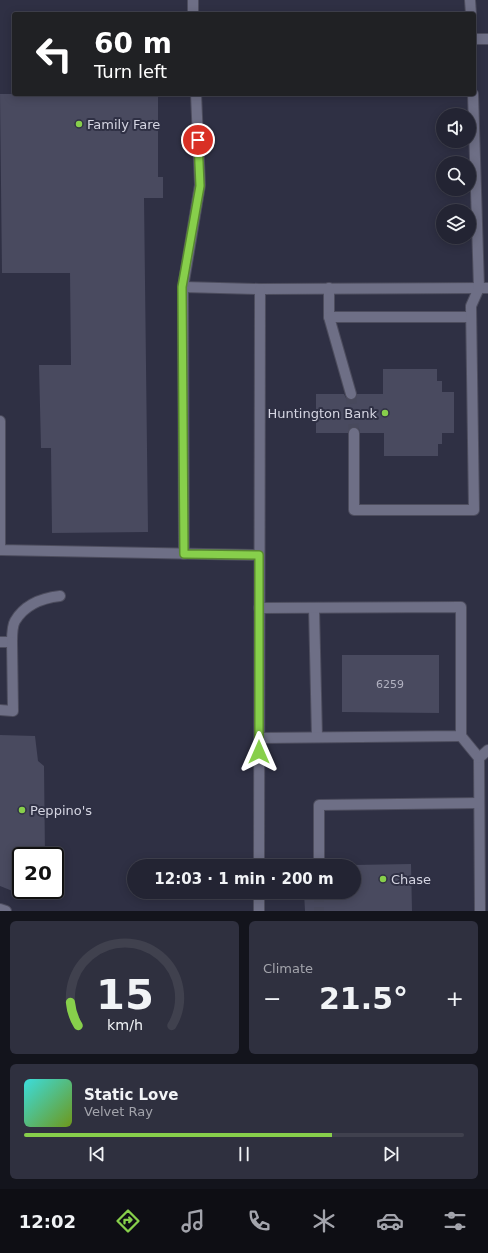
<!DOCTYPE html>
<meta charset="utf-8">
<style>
body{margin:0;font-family:"DejaVu Sans",sans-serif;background:#2f303f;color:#f1f3f6;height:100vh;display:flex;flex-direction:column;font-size:15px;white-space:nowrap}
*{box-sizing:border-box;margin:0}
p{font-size:13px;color:#a3a4ac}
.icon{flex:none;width:22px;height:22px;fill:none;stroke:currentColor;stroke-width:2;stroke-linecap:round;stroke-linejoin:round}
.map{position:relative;height:911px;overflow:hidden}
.drawer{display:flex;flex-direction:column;gap:10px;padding:10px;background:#13141c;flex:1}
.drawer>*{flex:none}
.guide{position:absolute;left:12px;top:12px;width:464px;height:84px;border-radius:4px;box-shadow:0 2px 10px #0003,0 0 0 1px #40414e;background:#202124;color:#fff;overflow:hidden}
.buttons{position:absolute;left:436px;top:108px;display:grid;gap:8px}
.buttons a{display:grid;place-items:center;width:40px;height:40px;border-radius:50%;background:#232433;box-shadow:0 2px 10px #0003,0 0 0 1px #40414e;font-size:20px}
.speed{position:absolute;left:12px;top:847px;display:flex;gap:8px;font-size:20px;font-weight:700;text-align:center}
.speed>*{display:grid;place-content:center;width:52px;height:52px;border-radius:50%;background:#232433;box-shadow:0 2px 10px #0003,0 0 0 1px #40414e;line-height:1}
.speed .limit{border:2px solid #111;border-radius:6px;background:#fff;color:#111}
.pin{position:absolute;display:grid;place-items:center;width:34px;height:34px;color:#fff;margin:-17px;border:2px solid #fff;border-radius:50%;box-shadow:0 1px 4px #0007}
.me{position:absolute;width:44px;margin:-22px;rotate:0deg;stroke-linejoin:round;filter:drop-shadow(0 0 3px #0008)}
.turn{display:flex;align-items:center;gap:14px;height:84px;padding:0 16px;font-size:18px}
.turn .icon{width:52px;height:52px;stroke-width:2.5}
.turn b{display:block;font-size:28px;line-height:34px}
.big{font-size:30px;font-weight:700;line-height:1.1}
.drawer .widget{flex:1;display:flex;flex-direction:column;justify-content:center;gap:6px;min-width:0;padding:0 14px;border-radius:6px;background:#2f303f}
.drawer .dial{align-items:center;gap:0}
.dial svg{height:104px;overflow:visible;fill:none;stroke:#40414e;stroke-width:7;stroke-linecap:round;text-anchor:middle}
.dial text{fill:#f1f3f6;stroke:none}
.song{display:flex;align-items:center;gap:12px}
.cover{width:48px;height:48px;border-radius:6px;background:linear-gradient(135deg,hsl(180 70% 55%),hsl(80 70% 35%))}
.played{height:4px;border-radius:2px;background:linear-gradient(90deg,#87cf4b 70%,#40414e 70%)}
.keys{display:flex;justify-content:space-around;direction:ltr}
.heat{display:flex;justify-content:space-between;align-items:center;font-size:22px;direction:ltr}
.drawer .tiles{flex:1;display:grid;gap:10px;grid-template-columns:1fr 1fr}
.widget:last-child{grid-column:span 2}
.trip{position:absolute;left:127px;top:859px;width:234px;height:40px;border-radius:20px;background:#232433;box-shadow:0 2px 10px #0003,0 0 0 1px #40414e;font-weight:700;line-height:40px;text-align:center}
.tab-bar{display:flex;height:64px;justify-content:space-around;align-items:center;background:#0e0e14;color:#a3a4ac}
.tab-bar .icon{width:28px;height:28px}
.tab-bar .selected{color:#87cf4b}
.tab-bar b{font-size:18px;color:#f1f3f6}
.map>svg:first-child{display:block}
.building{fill:#494a5f}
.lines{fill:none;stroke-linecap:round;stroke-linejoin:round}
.minor-tunnel{stroke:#48495c;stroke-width:10;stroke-dasharray:10 5;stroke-linecap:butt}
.minor-casing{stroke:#4d4d5e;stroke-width:12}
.minor{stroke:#6e6f86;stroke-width:10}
.route-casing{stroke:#588731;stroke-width:10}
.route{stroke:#87cf4b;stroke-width:7}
.poi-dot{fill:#87cf4b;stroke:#2f3044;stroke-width:1.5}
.labels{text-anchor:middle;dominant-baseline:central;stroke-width:4;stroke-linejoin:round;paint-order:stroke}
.number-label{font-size:11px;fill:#b2b2c1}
.poi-label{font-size:13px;fill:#d5d5e2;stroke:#2f3044;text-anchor:start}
</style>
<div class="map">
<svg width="488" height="911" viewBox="0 0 488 911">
<rect width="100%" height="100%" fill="#2f3044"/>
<g class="building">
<path d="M 0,94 L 158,94 L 158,177 L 163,177 L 163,198 L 144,198 L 148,532 L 52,533 L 51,448 L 41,448 L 39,365 L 71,365 L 70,273 L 2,273 Z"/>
<path d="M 383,369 L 437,369 L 437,381 L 442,381 L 442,392 L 454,392 L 454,433 L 442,433 L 442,444 L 438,444 L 438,456 L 384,456 L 384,433 L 360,433 L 359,429 L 354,427 L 350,428 L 348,433 L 316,433 L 316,394 L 344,394 L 346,398 L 350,400 L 355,399 L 357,394 L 383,394 Z"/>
<path d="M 342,655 L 439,655 L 439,713 L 342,712 Z"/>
<path d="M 0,735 L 35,736 L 38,761 L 44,766 L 45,856 L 21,856 L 22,890 L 20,894 L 0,886 Z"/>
<path d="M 411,864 L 412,911 L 305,911 L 304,892 L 354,892 L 353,865 Z"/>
</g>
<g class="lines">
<g class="minor-tunnel">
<path d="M 351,394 L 354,433"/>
<path d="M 319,892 L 319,911"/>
</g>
<defs>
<g id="minor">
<path d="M 193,0 L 193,14"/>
<path d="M 470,0 L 471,14"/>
<path d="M 474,39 L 488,39"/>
<path d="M 183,287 L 260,289 L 488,288"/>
<path d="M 329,288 L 329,317 L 351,394"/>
<path d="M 329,317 L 471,317"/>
<path d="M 0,421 L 0,550 L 259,555"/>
<path d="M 354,433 L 354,510 L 474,510 L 471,306 L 479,288 L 473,94"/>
<path d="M 184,554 L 183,287 L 200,185 L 196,94"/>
<path d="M 314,608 L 317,737"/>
<path d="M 0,642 L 12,642 C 12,636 12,626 15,621 C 25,604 42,598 60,596"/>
<path d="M 0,710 L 13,711 L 12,642"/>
<path d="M 461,736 L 479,758 L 480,911"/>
<path d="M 259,738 L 461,736 L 461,607 L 259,608"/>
<path d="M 479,758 L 488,750"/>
<path d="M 259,866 L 260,289"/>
<path d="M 319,866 L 319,805 L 479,803"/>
<path d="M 0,909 L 6,911"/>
<path d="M 259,911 L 259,892"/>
</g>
</defs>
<use href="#minor" class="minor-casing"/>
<use href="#minor" class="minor"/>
</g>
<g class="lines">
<defs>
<path id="route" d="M 198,140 L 200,186 L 182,287 L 184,554 L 259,555 L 259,752"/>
</defs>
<use href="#route" class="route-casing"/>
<use href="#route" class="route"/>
</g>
<g class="poi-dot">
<circle cx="79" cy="124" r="4"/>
<circle cx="385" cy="413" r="4"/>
<circle cx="22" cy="810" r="4"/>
<circle cx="383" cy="879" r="4"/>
</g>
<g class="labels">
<g class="number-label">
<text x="390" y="684">6259</text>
</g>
<g class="poi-label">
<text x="87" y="124">Family Fare</text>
<text x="377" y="413" text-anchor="end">Huntington Bank</text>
<text x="30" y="810">Peppino's</text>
<text x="391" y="879">Chase</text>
</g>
</g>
</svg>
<div class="buttons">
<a><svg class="icon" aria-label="sound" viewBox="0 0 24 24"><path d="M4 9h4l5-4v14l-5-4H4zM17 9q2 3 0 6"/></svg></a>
<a><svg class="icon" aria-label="search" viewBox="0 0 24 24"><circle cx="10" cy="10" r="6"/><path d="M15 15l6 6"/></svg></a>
<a><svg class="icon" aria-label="layers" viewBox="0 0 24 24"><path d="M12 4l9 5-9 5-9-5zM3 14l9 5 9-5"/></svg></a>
</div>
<div class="speed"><div class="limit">20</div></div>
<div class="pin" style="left:198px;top:140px;background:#d93025"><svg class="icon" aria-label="arrive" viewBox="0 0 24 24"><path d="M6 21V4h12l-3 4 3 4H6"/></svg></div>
<svg class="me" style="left:259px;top:752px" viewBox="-20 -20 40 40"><path d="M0-17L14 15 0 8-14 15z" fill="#87cf4b" stroke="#fff" stroke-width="4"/></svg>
<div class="trip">12:03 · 1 min · 200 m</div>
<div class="guide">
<div class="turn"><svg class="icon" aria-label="left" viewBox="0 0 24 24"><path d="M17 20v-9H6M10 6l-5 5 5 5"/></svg><div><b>60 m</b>Turn left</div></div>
</div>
</div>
<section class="drawer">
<div class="tiles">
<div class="widget dial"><svg viewBox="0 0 100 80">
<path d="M14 69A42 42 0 1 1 86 69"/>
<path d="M14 69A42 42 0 0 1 8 51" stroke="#87cf4b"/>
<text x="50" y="56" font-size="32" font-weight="700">15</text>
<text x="50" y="72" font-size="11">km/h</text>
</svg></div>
<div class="widget"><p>Climate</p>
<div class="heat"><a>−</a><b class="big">21.5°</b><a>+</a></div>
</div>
<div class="widget">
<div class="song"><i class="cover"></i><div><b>Static Love</b><p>Velvet Ray</p></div></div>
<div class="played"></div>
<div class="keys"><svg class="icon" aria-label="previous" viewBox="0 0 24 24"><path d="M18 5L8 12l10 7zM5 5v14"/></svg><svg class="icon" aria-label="pause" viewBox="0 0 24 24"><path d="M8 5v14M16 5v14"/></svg><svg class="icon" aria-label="next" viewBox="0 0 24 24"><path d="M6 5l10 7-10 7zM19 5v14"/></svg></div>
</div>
</div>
</section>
<nav class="tab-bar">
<b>12:02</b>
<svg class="icon selected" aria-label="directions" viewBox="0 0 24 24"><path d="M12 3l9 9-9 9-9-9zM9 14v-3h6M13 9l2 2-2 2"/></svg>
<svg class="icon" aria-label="music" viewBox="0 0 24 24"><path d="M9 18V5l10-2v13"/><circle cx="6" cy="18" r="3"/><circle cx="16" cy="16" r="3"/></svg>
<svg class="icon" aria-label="phone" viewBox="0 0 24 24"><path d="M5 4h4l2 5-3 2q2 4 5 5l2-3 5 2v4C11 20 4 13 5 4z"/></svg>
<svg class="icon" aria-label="climate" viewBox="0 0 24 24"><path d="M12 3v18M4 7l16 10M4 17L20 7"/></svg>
<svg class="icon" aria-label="car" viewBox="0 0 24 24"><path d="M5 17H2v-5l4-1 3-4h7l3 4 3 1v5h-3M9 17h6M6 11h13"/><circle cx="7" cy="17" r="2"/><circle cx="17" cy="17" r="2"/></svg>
<svg class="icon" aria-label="filters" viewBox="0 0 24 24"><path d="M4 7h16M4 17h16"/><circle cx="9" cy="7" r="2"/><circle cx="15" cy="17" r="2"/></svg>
</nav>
